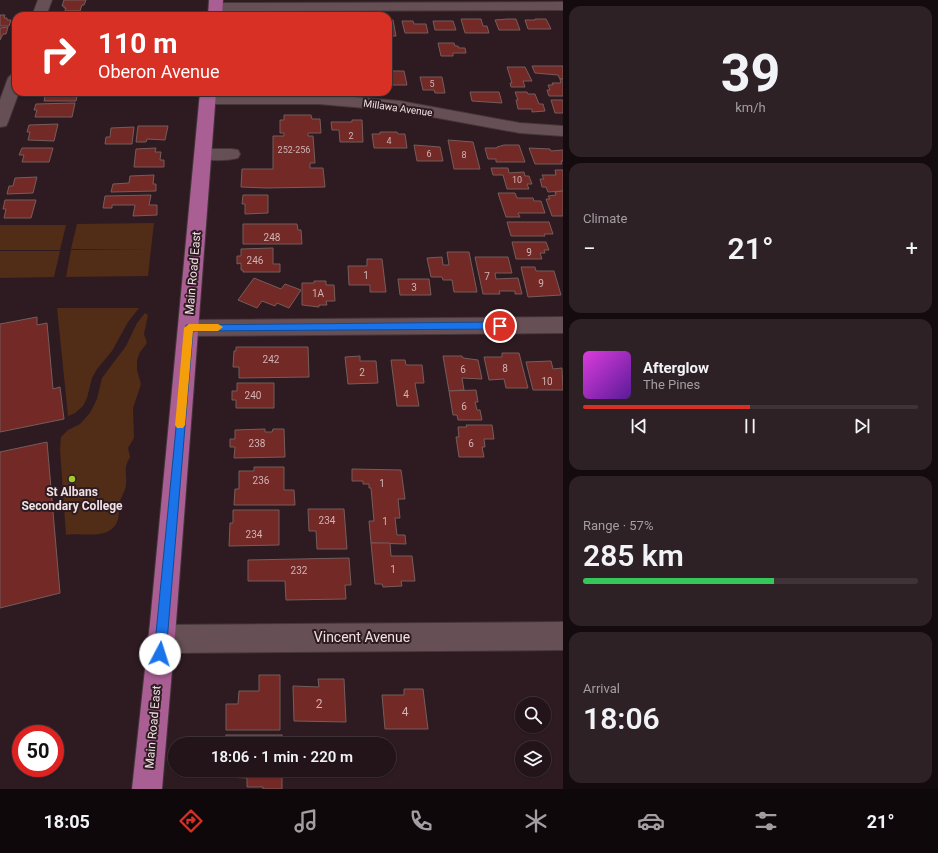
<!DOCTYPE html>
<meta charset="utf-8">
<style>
body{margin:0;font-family:Roboto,sans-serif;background:#2e2126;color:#f1f3f6;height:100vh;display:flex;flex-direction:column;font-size:15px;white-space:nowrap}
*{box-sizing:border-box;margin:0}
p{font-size:13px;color:#a29ea2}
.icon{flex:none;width:22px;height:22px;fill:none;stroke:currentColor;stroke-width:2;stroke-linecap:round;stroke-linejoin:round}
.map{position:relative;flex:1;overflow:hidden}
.drawer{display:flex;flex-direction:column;gap:6px;padding:6px;background:#130b0e;width:375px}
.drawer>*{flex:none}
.banner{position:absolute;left:12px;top:12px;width:380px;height:84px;border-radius:12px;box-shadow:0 1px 3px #0004,0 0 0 1px #3f3338;background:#d93025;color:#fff;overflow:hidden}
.tools{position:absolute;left:515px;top:697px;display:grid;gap:8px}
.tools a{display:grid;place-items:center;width:36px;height:36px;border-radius:50%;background:#221419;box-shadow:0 1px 3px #0004,0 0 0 1px #3f3338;font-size:20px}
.speed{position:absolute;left:12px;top:725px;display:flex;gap:8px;font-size:20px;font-weight:700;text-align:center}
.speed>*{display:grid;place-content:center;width:52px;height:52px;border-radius:50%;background:#221419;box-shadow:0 1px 3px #0004,0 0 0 1px #3f3338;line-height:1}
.speed .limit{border:6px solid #d22;background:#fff;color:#111}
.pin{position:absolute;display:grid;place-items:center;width:34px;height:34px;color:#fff;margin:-17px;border:2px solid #fff;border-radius:50%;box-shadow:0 1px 4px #0007}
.me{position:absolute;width:44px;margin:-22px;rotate:5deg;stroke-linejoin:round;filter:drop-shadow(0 0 3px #0008)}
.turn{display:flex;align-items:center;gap:14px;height:84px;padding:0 20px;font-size:18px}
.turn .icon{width:52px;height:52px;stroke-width:2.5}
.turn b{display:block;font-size:28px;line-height:34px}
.big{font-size:30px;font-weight:600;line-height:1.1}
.drawer .tile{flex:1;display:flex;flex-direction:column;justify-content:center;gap:6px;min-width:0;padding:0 14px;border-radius:12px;background:#2e2126}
.drawer .dial{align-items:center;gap:0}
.dial b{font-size:52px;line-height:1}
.song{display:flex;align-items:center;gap:12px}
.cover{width:48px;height:48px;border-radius:6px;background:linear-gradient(135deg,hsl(300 70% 55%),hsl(270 70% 35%))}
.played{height:4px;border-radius:2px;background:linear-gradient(90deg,#d93025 50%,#3f3338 50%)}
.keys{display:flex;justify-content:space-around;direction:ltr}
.heat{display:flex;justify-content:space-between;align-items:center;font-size:22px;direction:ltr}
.charge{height:6px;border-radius:3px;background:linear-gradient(90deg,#34c759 57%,#3f3338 0)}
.trip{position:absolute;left:168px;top:737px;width:228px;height:40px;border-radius:20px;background:#221419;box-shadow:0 1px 3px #0004,0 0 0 1px #3f3338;font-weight:600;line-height:40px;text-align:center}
.tabs{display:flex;height:64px;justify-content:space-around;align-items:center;background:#0e080a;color:#a29ea2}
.tabs .icon{width:28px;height:28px}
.tabs .current{color:#d93025}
.tabs b{font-size:18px;color:#f1f3f6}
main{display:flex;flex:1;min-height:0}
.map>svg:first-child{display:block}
.green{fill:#512c17}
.building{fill:#732926;stroke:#755d5b}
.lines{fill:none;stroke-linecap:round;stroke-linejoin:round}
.minor-casing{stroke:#45363a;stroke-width:2}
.major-casing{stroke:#45363a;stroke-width:2}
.minor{fill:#665056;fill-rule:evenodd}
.major{fill:#a95e94;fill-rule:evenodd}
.route{fill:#1a73e8;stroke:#114b97}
.slow{fill:#f59e0b}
.poi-dot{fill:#a2c928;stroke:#2e1b21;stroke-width:1.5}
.labels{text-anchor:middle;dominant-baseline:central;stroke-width:4;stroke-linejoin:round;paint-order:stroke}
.far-number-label{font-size:9px;fill:#d0b3b4}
.far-street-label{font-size:10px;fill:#efe1e4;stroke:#2e1b21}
.number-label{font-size:10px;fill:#d0b3b4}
.street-label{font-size:12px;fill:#efe1e4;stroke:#2e1b21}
.poi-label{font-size:12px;font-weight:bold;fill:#efe1e4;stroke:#2e1b21}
.near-number-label{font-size:12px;fill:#d0b3b4}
.near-street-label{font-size:14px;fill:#efe1e4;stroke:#2e1b21}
</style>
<main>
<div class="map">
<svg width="563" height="789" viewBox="0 0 563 789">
<rect width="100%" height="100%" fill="#2e1b21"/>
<g class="green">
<path d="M 154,223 L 151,249 L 71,249 L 77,224 Z"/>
<path d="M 0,225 L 66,225 L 60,250 L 0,250 Z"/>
<path d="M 151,249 L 148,276 L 66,277 L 71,250 Z"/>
<path d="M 0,251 L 60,251 L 54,277 L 0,278 Z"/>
<path d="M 57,308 L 139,308 L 128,322 L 112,351 L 97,369 L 92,378 L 87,398 L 83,406 L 75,413 L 68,416 Z"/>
<path d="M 145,313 L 148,315 L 144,334 L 147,343 L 140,352 L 137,360 L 137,370 L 141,384 L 133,408 L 134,438 L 128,448 L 130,457 C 123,469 127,471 126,484 C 126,490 122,495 120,501 C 118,508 120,516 117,522 C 109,541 81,532 66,535 L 60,449 L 61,437 L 68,430 L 80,424 L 90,413 L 97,399 L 102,378 L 126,346 L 137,323 Z"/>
</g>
<g class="building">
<path d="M 64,0 L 86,0 L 84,5 L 82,5 L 80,11 L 65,11 L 66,8 L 64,8 L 64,6 L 62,6 Z"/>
<path d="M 0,15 L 5,15 L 4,18 L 7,18 L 7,20 L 11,20 L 9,26 L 0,26 Z"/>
<path d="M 461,19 L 481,19 L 483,26 L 487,26 L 489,33 L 465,33 Z"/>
<path d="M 508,19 L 516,19 L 520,30 L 499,30 L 495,20 Z"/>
<path d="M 535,19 L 546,19 L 551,29 L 528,29 L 525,20 L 535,20 Z"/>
<path d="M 388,20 L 393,20 L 396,36 L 388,36 Z"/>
<path d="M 402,21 L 413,21 L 414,24 L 426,24 L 428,33 L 405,33 Z"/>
<path d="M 433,21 L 453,21 L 456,30 L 435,30 Z"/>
<path d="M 8,27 L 6,34 L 3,34 L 0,40 L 0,28 Z"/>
<path d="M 438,43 L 454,43 L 455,46 L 458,46 L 459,48 L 465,48 L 466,53 L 453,53 L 453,56 L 441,56 Z"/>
<path d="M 532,66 L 563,66 L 563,79 L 560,79 L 558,75 L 535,73 Z"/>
<path d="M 507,67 L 525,67 L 532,81 L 523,81 L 525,87 L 511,87 L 510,83 L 512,83 Z"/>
<path d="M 388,71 L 404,71 L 407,85 L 388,85 Z"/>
<path d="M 420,77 L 442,77 L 445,93 L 435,93 L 434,90 L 423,90 Z"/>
<path d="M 560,79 L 563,79 L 563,96 L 549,96 L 547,90 L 550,90 L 548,85 L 553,85 L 552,83 L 561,83 Z"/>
<path d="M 46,92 L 78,92 L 76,101 L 44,101 Z"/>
<path d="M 470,92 L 499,92 L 502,103 L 472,101 Z"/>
<path d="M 515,92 L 527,92 L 528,94 L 535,94 L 539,104 L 543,104 L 545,111 L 532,112 L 532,109 L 518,109 L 516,100 L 518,100 Z"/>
<path d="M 551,100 L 563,100 L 563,113 L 555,113 Z"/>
<path d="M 75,103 L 72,117 L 35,117 L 37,110 L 34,110 L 36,104 Z"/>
<path d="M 284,115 L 311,115 L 312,119 L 320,119 L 321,133 L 308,133 L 308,136 L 313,136 L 315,163 L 310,163 L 310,168 L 323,168 L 325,187 L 266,188 L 241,187 L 242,169 L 273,169 L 273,136 L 284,136 L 284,133 L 280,133 L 280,120 L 284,120 Z"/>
<path d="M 352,120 L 362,120 L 363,142 L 340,142 L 339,130 L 332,130 L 331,122 L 352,122 Z"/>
<path d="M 58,124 L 54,141 L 28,140 L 30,132 L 27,132 L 29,125 Z"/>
<path d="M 138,126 L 168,126 L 165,140 L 147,139 L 146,142 L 136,142 Z"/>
<path d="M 134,127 L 132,144 L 105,144 L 106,137 L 110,137 L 111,128 Z"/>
<path d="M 380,132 L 397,132 L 398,134 L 405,134 L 407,148 L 374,148 L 372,134 L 380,134 Z"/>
<path d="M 448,140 L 473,142 L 480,169 L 454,169 Z"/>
<path d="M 414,145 L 440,147 L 443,161 L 417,161 Z"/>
<path d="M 504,145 L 519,145 L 525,162 L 496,162 L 496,159 L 488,159 L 485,148 L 497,148 L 497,147 Z"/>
<path d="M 22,148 L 53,148 L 49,162 L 22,162 L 24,155 L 19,155 Z"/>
<path d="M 156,148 L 155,152 L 161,152 L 160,160 L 164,160 L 164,167 L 134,167 L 136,149 Z"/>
<path d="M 529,148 L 550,149 L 551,151 L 563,150 L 563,161 L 561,161 L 562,164 L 535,164 Z"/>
<path d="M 491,168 L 508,168 L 509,173 L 524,172 L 525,176 L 529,176 L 532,184 L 527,184 L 529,189 L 507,189 L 503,175 L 493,175 Z"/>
<path d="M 555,170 L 563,170 L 563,191 L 548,192 L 546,187 L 542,187 L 540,179 L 544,179 L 542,175 L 556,175 Z"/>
<path d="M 154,175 L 153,184 L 156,184 L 156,191 L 111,192 L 113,184 L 129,183 L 130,176 Z"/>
<path d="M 37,177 L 33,193 L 7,194 L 9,186 L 13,186 L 15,178 Z"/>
<path d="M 563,191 L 563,216 L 552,216 L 546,199 L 550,199 L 548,196 L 556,195 L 555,192 Z"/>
<path d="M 498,193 L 515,193 L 517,198 L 533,198 L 534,201 L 541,201 L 545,213 L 518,213 L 520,217 L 506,217 Z"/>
<path d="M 151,195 L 149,205 L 157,205 L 157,215 L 133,216 L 135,205 L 112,205 L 112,208 L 103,208 L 105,196 Z"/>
<path d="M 243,195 L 268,195 L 268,213 L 245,214 L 245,204 L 242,204 Z"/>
<path d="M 5,200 L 36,200 L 31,218 L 4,218 L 6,209 L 3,209 Z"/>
<path d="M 507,222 L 549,222 L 553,234 L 544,234 L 545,236 L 511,236 Z"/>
<path d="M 243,224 L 297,224 L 298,230 L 301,230 L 302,244 L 243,244 Z"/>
<path d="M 512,242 L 546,242 L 549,250 L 544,250 L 545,253 L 540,253 L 542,259 L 516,259 Z"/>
<path d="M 273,248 L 273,264 L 280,264 L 280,272 L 243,272 L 243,270 L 241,270 L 241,263 L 237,264 L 237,256 L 241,256 L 241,249 Z"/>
<path d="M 447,252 L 469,252 L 477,292 L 454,292 L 452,280 L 443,280 L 442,277 L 431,277 L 427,258 L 442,257 L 443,265 L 449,265 Z"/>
<path d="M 475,257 L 508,257 L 512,273 L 495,273 L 496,279 L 518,278 L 522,294 L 515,294 L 515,291 L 499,291 L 500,294 L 483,294 Z"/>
<path d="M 367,259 L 382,259 L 386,292 L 370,292 L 370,285 L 349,285 L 348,266 L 367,266 Z"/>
<path d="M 521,267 L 535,267 L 536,271 L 554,271 L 561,295 L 528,297 Z"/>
<path d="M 254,278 L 281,289 L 285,284 L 301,290 L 289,308 L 277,303 L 275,306 L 262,301 L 257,308 L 238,300 Z"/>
<path d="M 398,279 L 429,279 L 431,295 L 400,295 Z"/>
<path d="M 314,281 L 326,281 L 326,285 L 334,285 L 335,301 L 326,301 L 327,305 L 319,305 L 319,307 L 302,305 L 302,283 L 314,283 Z"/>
<path d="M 37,317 L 37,325 L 47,323 L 53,389 L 60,387 L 64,419 L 0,432 L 0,324 Z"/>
<path d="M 236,347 L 308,347 L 309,377 L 239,378 L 239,367 L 233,367 L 234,351 L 236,351 Z"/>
<path d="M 502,353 L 519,353 L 528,388 L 506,388 L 504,379 L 489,380 L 484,357 L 502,357 Z"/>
<path d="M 360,356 L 360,361 L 376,361 L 378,383 L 348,384 L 345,357 Z"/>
<path d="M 443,356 L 462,356 L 463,358 L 478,360 L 482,379 L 462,378 L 464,390 L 449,391 Z"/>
<path d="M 391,360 L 405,360 L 406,365 L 422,365 L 424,383 L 415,383 L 419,406 L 397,406 Z"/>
<path d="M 551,361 L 553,369 L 562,368 L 563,390 L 533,390 L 526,362 Z"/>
<path d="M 237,383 L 274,383 L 274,408 L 236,408 L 236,400 L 232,400 L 232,391 L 237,391 Z"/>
<path d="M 476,390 L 478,402 L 475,402 L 477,410 L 480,410 L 482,420 L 458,420 L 457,415 L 453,415 L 449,391 Z"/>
<path d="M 466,425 L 492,425 L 494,439 L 484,439 L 485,447 L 482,447 L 484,457 L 459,457 L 456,437 L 459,437 L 458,427 L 467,427 Z"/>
<path d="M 265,429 L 265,432 L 272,432 L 273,429 L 284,429 L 285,457 L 234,458 L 235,447 L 230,447 L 230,439 L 235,439 L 235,430 Z"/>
<path d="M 47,442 L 60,593 L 0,608 L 0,452 Z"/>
<path d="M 254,467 L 284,467 L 284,490 L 294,490 L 295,505 L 234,505 L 235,489 L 239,489 L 239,471 L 254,471 Z"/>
<path d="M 352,469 L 401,470 L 405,499 L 398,499 L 400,518 L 395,518 L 397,535 L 405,535 L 406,544 L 371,543 L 369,521 L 374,521 L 371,488 L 369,488 L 369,484 L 363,484 L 363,481 L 352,481 Z"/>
<path d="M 308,509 L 344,509 L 347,549 L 317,549 L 316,531 L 309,531 Z"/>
<path d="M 233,510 L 279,510 L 279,545 L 229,546 L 230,523 L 233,523 Z"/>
<path d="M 371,543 L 390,543 L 391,556 L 412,556 L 415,581 L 401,581 L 402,586 L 383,587 L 382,584 L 375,584 Z"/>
<path d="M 349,558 L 351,585 L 345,585 L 346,599 L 286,600 L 285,581 L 248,581 L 248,560 Z"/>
<path d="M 259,675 L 280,675 L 280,730 L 226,730 L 226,704 L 238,704 L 239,691 L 259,691 Z"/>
<path d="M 318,679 L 344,679 L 346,722 L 294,721 L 293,686 L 319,687 Z"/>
<path d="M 404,689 L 423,689 L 428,729 L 385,729 L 382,695 L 404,695 Z"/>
<rect x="226" y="735" width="56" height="9"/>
<path d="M 225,770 L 282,770 L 282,789 L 263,789 L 263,787 L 247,787 L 247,778 L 225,777 Z"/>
</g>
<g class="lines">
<defs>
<g id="minor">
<path d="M 38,0 L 52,0 L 46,16 L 32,16 Z"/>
<path d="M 563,2 L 563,10 L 216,11 L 211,10 L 209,7 L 211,4 L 216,3 Z"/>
<path d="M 16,73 L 16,92 L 19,92 L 8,122 L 6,126 L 0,127 L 0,100 L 8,78 L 11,75 Z"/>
<path d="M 208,94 L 319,94 L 400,101 L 520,123 L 563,126 L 563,136 L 520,133 L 400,111 L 319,104 L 208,104 L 202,102 L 200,99 L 202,96 Z"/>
<path d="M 203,149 L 232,149 L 238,150 L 240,154 L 238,158 C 226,161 209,161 197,158 L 195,154 L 197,150 Z"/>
<path d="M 563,317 L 563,333 L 189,336 L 182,334 L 179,328 L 182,322 L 189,320 Z"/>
<path d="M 563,622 L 563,650 L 161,653 L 151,649 L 147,639 L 151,629 L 161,625 Z"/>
</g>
<g id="major">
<path d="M 209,0 L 223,0 L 222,16 L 208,16 Z"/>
<path d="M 200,92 L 216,92 L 176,623 L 162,789 L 132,789 L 150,623 Z"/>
</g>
</defs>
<use href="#minor" class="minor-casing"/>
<use href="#major" class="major-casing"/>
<use href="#minor" class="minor"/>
<use href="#major" class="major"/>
</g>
<path class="route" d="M 500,322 L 504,326 L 500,329 L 193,331 L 166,654 L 164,659 L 160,660 L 156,659 L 154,654 L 186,325 Z"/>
<path class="slow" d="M 189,324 L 218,324 L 223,327 L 218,331 L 193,331 L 185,425 L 183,428 L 177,428 L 175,425 L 184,328 Z"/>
<circle class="poi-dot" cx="72" cy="479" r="4"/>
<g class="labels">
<g class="far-number-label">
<text x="432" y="84">5</text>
<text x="351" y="136">2</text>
<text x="389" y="141">4</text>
<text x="294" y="150">252-256</text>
<text x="429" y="154">6</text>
<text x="464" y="155">8</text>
<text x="517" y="180">10</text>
</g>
<g class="far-street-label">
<text transform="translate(398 108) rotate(8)">Millawa Avenue</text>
</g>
<g class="number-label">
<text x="272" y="237">248</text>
<text x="529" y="252">9</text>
<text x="255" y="260">246</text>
<text x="366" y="275">1</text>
<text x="487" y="276">7</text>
<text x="541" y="283">9</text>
<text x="414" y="287">3</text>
<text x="318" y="293">1A</text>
<text x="271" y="359">242</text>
<text x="505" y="368">8</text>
<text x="463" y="369">6</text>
<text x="362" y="372">2</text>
<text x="547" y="381">10</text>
<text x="406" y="394">4</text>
<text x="253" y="395">240</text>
<text x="464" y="406">6</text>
<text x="257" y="443">238</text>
<text x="471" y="443">6</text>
<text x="261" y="480">236</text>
<text x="382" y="483">1</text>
<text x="327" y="520">234</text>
<text x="385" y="521">1</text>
<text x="254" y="534">234</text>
<text x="393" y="569">1</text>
<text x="299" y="570">232</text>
</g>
<g class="street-label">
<text transform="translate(193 273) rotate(-85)">Main Road East</text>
<text transform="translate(153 727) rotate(-85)">Main Road East</text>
</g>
<g class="poi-label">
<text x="72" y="492">St Albans<tspan x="72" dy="14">Secondary College</tspan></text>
</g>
<g class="near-number-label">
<text x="319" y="704">2</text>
<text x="405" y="712">4</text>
</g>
<g class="near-street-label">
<text x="362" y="637">Vincent Avenue</text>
</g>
</g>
</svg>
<div class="tools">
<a><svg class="icon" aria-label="search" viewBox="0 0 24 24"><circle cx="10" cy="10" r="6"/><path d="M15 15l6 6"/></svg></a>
<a><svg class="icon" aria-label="layers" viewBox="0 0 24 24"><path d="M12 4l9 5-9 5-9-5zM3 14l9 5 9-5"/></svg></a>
</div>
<div class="speed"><div class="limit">50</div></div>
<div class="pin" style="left:500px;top:326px;background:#d93025"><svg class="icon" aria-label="arrive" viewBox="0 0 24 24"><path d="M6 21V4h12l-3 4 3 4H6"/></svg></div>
<svg class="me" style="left:160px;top:654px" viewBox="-20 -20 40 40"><circle r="19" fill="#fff"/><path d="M0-13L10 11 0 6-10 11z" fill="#1a73e8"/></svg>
<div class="trip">18:06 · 1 min · 220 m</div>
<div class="banner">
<div class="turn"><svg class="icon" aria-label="right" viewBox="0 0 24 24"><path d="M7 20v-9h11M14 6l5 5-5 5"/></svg><div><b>110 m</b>Oberon Avenue</div></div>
</div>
</div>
<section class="drawer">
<div class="tile dial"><b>39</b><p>km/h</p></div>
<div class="tile"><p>Climate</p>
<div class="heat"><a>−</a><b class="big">21°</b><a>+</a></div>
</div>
<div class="tile">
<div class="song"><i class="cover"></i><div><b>Afterglow</b><p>The Pines</p></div></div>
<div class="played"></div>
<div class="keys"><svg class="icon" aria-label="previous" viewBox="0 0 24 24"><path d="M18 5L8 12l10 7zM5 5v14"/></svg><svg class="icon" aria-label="pause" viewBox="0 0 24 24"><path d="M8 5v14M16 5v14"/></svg><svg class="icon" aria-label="next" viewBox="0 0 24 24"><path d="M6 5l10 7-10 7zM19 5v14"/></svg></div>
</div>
<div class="tile"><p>Range · 57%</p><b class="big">285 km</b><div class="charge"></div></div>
<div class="tile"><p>Arrival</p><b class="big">18:06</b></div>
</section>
</main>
<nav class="tabs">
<b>18:05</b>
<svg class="icon current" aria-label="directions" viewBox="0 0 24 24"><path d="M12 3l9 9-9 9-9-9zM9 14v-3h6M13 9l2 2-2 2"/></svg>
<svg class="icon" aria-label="music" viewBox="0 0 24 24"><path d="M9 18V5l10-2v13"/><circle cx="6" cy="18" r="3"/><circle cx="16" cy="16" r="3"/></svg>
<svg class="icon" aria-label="phone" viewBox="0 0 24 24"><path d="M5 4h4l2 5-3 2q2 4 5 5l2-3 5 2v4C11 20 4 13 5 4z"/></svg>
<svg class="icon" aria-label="climate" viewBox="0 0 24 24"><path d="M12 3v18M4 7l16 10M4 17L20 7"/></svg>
<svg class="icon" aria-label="car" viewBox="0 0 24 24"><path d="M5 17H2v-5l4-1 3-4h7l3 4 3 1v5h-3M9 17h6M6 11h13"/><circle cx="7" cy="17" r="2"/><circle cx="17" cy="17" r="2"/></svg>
<svg class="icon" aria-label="filters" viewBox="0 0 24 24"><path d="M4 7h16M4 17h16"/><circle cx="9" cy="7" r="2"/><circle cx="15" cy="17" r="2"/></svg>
<b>21°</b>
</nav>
